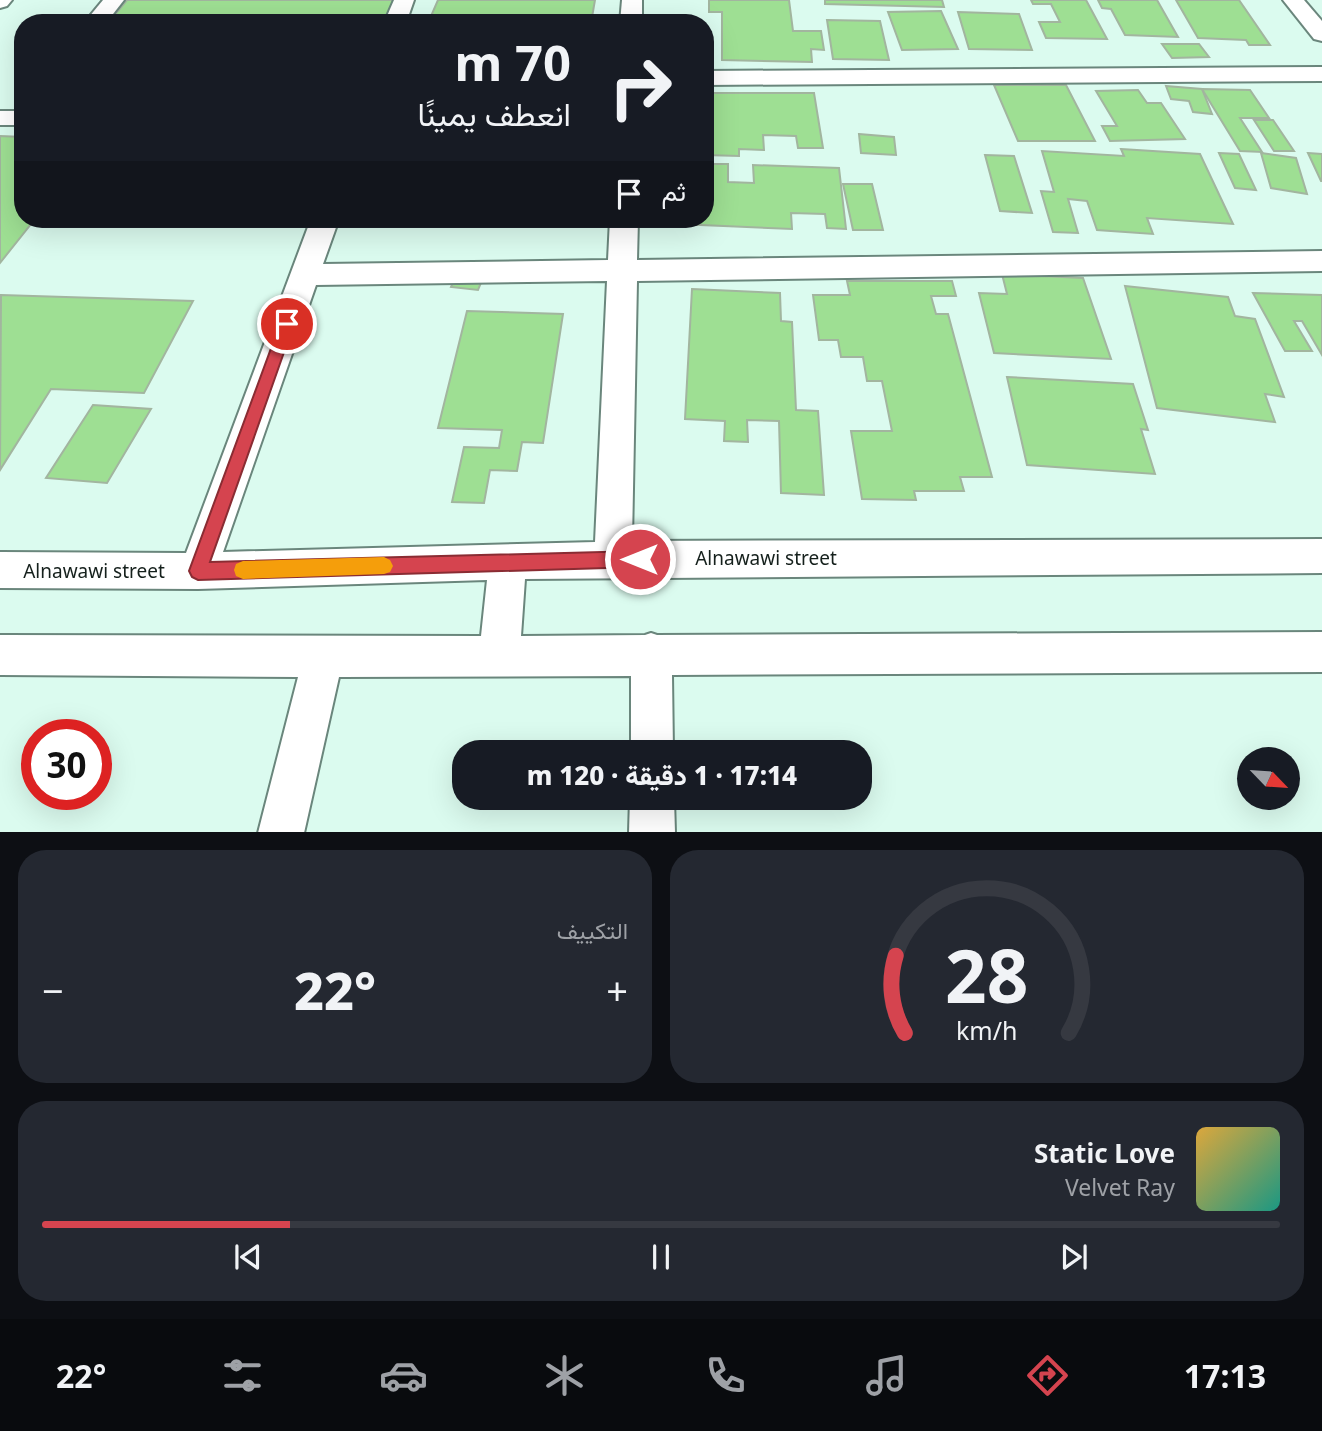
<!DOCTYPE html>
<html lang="ar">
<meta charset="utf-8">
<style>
body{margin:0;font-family:"Noto Sans",Vazirmatn,sans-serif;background:#242831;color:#f1f3f6;direction:rtl;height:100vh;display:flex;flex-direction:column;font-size:26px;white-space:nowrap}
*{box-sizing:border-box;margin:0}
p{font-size:23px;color:#9ea1a6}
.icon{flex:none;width:38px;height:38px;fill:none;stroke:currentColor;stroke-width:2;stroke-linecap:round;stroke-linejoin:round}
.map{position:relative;height:832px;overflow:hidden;direction:ltr}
.panel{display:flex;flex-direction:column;gap:18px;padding:18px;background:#0d0f14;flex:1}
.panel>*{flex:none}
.hud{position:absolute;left:14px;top:14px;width:700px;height:214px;border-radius:28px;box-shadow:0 7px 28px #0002;direction:rtl;background:#171b24;color:#f1f3f6;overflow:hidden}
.needle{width:46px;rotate:115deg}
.tools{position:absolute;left:1237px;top:747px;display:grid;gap:14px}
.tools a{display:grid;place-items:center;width:63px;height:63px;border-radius:50%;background:#171b24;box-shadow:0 7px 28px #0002;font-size:35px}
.speed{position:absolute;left:21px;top:719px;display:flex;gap:14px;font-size:35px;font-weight:700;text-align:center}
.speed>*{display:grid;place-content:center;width:91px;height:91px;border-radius:50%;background:#171b24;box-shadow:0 7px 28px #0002;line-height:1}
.speed .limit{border:10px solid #d22;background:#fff;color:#111}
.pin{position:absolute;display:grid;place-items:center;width:60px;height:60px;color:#fff;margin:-30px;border:4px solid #fff;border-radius:50%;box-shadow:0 2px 7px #0007}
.me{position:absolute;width:77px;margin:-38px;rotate:270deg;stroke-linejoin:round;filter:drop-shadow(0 0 5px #0008)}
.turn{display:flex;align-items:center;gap:24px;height:147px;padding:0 28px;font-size:32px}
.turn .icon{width:91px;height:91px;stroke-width:2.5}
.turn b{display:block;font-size:49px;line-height:60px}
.then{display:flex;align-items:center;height:66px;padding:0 28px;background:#0003;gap:14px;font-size:26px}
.big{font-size:52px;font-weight:800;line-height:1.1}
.panel .tile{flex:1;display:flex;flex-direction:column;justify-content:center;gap:10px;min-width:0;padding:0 24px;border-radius:28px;background:#242831}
.panel .dial{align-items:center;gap:0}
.dial svg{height:182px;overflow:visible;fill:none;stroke:#363941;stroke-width:7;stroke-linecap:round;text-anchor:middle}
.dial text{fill:#f1f3f6;stroke:none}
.song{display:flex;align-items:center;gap:21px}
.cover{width:84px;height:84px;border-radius:10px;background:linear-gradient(135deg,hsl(40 70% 55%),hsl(170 70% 35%))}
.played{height:7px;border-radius:4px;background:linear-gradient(90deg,#d5444f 20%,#363941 20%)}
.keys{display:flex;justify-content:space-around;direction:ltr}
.heat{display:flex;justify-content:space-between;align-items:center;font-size:38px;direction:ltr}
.panel .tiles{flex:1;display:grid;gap:18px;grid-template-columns:1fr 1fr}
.tile:last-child{grid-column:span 2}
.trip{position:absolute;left:452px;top:740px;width:420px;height:70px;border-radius:28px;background:#171b24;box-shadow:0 7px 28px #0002;font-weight:800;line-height:70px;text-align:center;direction:rtl}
.tabs{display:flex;height:112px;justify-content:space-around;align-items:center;background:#090b0e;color:#9ea1a6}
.tabs .icon{width:49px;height:49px}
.tabs .on{color:#d5444f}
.tabs b{font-size:32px;color:#f1f3f6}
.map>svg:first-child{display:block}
.building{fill:#9edf93;stroke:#a2b59f;stroke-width:2}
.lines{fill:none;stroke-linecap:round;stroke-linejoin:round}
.minor-casing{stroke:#6a867c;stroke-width:4}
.minor{fill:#fff;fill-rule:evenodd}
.route{fill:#d5444f;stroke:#8a2c33;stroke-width:2}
.slow{fill:#f59e0b}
.labels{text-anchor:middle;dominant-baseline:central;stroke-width:5;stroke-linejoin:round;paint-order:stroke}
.street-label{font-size:19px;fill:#15201c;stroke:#fff}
</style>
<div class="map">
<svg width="1322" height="833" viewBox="0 0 1322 833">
<rect width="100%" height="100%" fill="#dbfbef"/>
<g class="building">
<path d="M 127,0 L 394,0 L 386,23 L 108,23 Z"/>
<path d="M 438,0 L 595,0 L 591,23 L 428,23 Z"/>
<path d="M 709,0 L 789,0 L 793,31 L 821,31 L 824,50 L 811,49 L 812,62 L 722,60 L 722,12 L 709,12 Z"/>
<path d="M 825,0 L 942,0 L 944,7 L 825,4 Z"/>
<path d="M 1031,0 L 1086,0 L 1107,39 L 1046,38 L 1039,22 L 1060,22 L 1051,4 L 1033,4 Z"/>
<path d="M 1098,0 L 1157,0 L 1178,37 L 1125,35 L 1111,9 L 1102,8 Z"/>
<path d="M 1176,0 L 1239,0 L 1270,45 L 1249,45 L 1246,40 L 1198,38 Z"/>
<path d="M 941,11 L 958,49 L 902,50 L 888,12 Z"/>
<path d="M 958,12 L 1019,14 L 1032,50 L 969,49 Z"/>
<path d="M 827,20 L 880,21 L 889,60 L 833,59 Z"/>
<path d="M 1162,44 L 1199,44 L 1209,57 L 1172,58 Z"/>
<path d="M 994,85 L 1066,85 L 1095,141 L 1018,141 Z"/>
<path d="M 1166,86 L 1202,89 L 1212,114 L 1193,112 L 1189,101 L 1171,99 Z"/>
<path d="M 1202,89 L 1250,90 L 1269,118 L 1240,118 L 1262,152 L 1240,151 Z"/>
<path d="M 1138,90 L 1147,103 L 1161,103 L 1185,139 L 1110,141 L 1102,126 L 1117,126 L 1096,91 Z"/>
<path d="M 705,93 L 814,93 L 823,148 L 798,148 L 796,136 L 763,135 L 764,150 L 739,149 L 739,156 L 705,155 Z"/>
<path d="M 1254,120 L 1273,120 L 1294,151 L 1274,151 Z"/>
<path d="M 859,134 L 894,137 L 896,155 L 861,153 Z"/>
<path d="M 0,136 L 23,137 L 23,219 L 35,219 L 0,263 Z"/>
<path d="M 1121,149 L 1200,154 L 1233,224 L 1147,218 L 1153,234 L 1097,230 L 1087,201 L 1068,199 L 1078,233 L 1053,232 L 1041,191 L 1054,192 L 1042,151 L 1124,156 Z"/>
<path d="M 1219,153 L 1239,154 L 1256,190 L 1235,188 Z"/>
<path d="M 1261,153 L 1296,158 L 1307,194 L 1271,188 Z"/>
<path d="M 1308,153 L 1322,154 L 1322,181 L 1321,181 Z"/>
<path d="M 985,155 L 1014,156 L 1032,213 L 1000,211 Z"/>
<path d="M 705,164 L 728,164 L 728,182 L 754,183 L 753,165 L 839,168 L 846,229 L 827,228 L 825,214 L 791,213 L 792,229 L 678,224 L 678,219 L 705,219 Z"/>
<path d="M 843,184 L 872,184 L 883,230 L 853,230 Z"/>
<path d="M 1002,274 L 1083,278 L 1111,359 L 994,353 L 979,293 L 1007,294 Z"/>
<path d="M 456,276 L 483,278 L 478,290 L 451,287 Z"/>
<path d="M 847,281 L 952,281 L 956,296 L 931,296 L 936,314 L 948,314 L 992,477 L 960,477 L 964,491 L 914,491 L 916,500 L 862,499 L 851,431 L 892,431 L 882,381 L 867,381 L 863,357 L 841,357 L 838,340 L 819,340 L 813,295 L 850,295 Z"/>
<path d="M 1125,286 L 1228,297 L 1235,316 L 1255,319 L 1284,397 L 1265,394 L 1275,422 L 1157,408 Z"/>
<path d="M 692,289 L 780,293 L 781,321 L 792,322 L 796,410 L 818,411 L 824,495 L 781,493 L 779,421 L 747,420 L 748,442 L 724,441 L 725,421 L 685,419 Z"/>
<path d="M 1253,293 L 1322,295 L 1322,355 L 1302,321 L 1294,321 L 1312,351 L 1285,351 Z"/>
<path d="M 1,295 L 193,301 L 144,393 L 51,389 L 0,470 Z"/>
<path d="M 467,311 L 563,314 L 543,443 L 522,442 L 517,471 L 490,470 L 484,503 L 452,502 L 464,447 L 499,448 L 502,430 L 438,428 Z"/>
<path d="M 1007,377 L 1133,384 L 1148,430 L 1141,429 L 1155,474 L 1027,465 Z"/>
<path d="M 93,405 L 151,409 L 107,483 L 46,478 Z"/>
</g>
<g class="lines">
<defs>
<g id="minor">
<path d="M 0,0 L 12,0 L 7,6 L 0,8 Z"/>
<path d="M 103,0 L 124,0 L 106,23 L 84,23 Z"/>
<path d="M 394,0 L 414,0 L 406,23 L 384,23 Z"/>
<path d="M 622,0 L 642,0 L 642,23 L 620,23 Z"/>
<path d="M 1283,0 L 1304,0 L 1322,21 L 1322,41 L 1314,39 Z"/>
<path d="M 1322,67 L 1322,81 L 705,85 L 705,71 Z"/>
<rect x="0" y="111" width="23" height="14"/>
<path d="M 311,219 L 339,219 L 323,264 L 608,260 L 610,219 L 638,219 L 637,260 L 1322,251 L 1322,271 L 637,281 L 632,541 L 1322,539 L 1322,573 L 525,579 L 521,636 L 645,635 L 651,633 L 657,635 L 1322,632 L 1322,672 L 672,675 L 673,752 L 631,752 L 631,676 L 339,677 L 304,833 L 258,833 L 298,677 L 0,675 L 0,635 L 481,636 L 487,580 L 198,589 L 0,588 L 0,552 L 186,553 ZM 607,281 L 595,542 L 223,552 L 316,285 Z"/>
<path d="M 630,798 L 674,798 L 675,833 L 629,833 Z"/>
</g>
</defs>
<use href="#minor" class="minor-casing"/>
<use href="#minor" class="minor"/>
</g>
<path class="route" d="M 287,319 L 294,324 L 210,562 L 640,551 L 646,553 L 649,559 L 646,565 L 640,567 L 198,580 L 192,577 L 189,571 L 280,324 Z"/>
<path class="slow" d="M 384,557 L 390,560 L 393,566 L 390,572 L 384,574 L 243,579 L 236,576 L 234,570 L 236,564 L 243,561 Z"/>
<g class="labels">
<g class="street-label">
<text x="766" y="558">Alnawawi street</text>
<text x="94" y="571">Alnawawi street</text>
</g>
</g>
</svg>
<div class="tools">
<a><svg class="needle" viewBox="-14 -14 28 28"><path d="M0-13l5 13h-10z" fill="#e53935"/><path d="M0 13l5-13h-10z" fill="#9ea1a6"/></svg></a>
</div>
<div class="speed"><div class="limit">30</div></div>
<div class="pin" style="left:287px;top:324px;background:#d93025"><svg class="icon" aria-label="arrive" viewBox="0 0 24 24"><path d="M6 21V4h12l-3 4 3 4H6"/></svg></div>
<svg class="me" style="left:640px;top:559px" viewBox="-20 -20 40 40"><circle r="17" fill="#d5444f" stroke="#fff" stroke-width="3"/><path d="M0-11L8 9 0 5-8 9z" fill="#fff"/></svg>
<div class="trip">17:14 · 1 دقيقة · 120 m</div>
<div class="hud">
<div class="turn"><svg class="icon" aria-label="right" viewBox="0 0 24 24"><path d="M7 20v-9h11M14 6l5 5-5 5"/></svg><div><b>70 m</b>انعطف يمينًا</div></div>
<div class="then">ثم<svg class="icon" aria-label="arrive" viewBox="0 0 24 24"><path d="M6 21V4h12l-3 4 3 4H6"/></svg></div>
</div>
</div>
<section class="panel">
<div class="tiles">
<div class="tile dial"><svg viewBox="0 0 100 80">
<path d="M14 69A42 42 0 1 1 86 69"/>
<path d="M14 69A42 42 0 0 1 10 35" stroke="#d5444f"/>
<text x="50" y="56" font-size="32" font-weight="700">28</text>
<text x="50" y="72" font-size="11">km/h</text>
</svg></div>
<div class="tile"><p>التكييف</p>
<div class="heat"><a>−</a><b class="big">22°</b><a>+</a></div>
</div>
<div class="tile">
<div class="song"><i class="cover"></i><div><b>Static Love</b><p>Velvet Ray</p></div></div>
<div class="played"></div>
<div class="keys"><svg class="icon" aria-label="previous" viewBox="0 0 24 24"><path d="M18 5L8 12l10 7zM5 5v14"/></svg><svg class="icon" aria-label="pause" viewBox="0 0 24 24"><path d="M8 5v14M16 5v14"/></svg><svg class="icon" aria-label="next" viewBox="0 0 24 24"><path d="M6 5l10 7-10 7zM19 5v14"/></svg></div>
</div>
</div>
</section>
<nav class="tabs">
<b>17:13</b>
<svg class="icon on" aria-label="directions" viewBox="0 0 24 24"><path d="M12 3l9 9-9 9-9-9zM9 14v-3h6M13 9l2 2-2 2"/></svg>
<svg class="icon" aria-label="music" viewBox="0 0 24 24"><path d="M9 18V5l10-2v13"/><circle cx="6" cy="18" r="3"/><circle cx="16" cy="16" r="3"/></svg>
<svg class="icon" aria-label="phone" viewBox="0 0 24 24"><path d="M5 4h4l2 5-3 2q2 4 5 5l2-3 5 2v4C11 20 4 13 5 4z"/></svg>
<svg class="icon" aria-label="climate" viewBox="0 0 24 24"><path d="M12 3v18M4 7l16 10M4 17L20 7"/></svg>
<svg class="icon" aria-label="car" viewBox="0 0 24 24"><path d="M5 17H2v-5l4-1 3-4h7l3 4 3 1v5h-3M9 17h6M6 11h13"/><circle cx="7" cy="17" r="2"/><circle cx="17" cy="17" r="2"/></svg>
<svg class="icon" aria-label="filters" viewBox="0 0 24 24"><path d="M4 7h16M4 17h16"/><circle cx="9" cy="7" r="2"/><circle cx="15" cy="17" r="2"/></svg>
<b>22°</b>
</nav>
